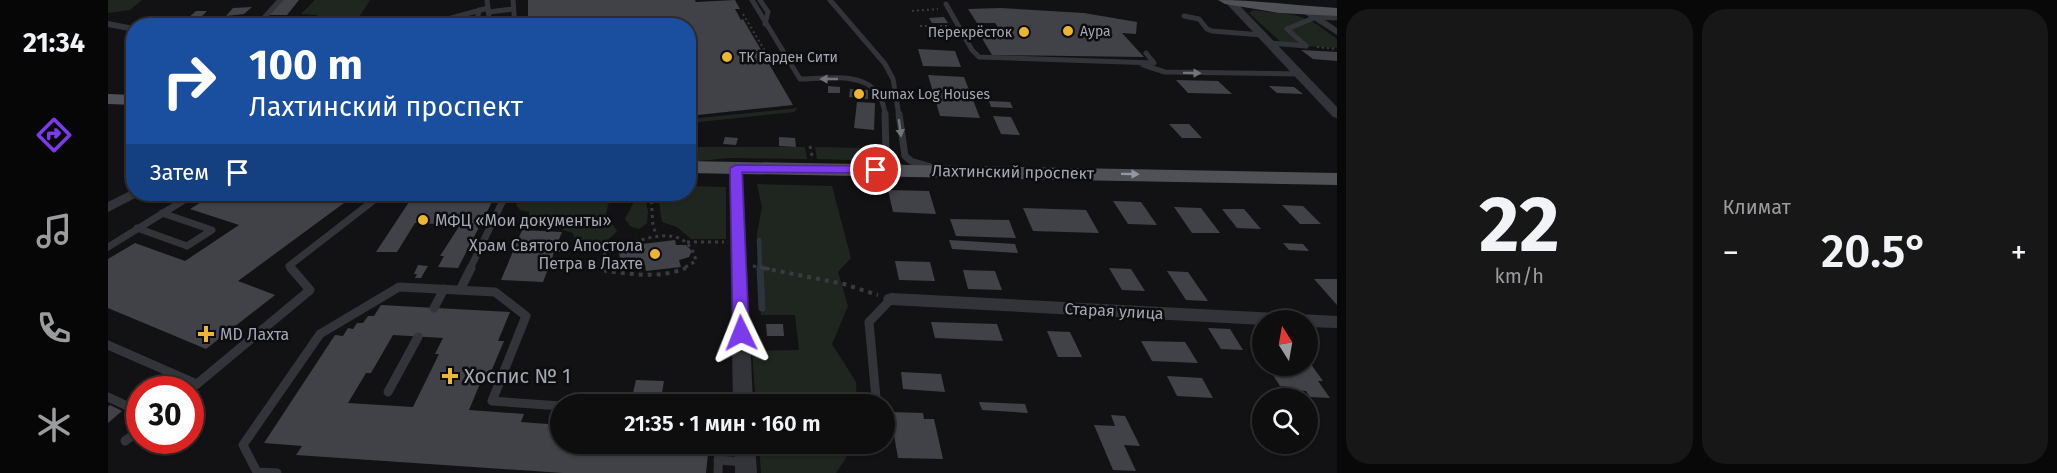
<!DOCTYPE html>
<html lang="ru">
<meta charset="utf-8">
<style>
body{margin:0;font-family:"Fira Sans",sans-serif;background:#171718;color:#f1f3f6;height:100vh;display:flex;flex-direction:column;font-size:22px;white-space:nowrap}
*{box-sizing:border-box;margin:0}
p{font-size:20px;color:#9b9c9e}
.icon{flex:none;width:33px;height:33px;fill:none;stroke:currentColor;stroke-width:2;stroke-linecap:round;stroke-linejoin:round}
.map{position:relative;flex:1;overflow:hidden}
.details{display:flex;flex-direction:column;gap:9px;padding:9px;background:#080808;width:720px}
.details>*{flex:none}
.banner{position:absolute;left:18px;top:18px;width:570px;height:183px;border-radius:24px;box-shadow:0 2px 4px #0004,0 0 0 2px #2e2e2f;background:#1a4fa0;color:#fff;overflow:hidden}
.needle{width:39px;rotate:349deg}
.controls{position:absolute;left:1144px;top:310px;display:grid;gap:12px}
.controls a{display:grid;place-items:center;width:66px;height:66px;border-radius:50%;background:#0e0e0f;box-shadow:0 2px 4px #0004,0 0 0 2px #2e2e2f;font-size:30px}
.speed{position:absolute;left:18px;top:376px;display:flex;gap:12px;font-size:30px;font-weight:700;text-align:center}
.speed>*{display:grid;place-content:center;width:78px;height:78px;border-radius:50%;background:#0e0e0f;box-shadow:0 2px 4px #0004,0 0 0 2px #2e2e2f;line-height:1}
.speed .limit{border:9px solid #d22;background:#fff;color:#111}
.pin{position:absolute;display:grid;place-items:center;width:51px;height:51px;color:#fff;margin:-26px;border:3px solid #fff;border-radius:50%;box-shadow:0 2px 6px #0007}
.me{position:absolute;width:66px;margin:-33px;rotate:358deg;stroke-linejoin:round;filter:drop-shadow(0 0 4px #0008)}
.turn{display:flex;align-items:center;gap:21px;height:126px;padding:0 24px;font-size:27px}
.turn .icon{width:78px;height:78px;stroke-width:2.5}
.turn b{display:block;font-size:42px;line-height:51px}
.then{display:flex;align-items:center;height:57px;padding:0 24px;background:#0003;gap:12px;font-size:22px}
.big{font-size:45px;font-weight:600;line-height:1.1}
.details .card{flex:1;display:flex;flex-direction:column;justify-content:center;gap:9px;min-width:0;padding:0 21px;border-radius:24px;background:#171718}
.details .dial{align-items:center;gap:0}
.dial b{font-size:78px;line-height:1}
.heat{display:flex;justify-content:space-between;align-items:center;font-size:33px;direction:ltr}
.details .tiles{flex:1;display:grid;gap:9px;grid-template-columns:repeat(2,1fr)}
.trip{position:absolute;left:442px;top:394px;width:345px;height:60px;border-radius:30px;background:#0e0e0f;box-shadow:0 2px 4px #0004,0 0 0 2px #2e2e2f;font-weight:600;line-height:60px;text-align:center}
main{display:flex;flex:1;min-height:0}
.tab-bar{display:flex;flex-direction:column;width:108px;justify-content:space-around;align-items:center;background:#060606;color:#9b9c9e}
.tab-bar .icon{width:42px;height:42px}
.tab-bar .on{color:#7c3aed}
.tab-bar b{font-size:27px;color:#f1f3f6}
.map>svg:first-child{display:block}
.green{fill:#1f2620}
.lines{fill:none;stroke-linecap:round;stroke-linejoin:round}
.stream-far1{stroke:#2c343c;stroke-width:4.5}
.stream{stroke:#2c343c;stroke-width:7}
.building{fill:#414247;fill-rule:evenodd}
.path-far2{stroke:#393b3f;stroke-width:2;stroke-dasharray:2 3;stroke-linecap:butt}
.path-far1{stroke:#393b3f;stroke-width:3;stroke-dasharray:3 4;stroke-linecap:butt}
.path{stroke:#393b3f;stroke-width:4;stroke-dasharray:4 5;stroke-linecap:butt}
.lane-far2{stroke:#333439;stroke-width:5}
.lane-far1{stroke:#333439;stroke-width:7}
.lane{stroke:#333439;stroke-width:9}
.street{fill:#333439;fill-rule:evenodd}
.primary{fill:#4f5157;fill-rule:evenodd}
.oneway{fill:#71747d}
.oneway2{fill:#9397a1}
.route{fill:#7c3aed;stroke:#51269a;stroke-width:1.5}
.poi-dot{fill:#ecb532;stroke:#0d0d0f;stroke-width:2}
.labels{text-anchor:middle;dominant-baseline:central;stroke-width:5;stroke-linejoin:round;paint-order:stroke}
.far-poi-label{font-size:14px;fill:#a4a8b4;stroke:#0d0d0f;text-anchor:start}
.street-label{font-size:16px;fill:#a4a8b4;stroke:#0d0d0f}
.poi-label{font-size:16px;fill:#a4a8b4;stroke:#0d0d0f;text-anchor:start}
.near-poi-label{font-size:20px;fill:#a4a8b4;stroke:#0d0d0f;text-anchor:start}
</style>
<main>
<nav class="tab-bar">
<b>21:34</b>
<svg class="icon on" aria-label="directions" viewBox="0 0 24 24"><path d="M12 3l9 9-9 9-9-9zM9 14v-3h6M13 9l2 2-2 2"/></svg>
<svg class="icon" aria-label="music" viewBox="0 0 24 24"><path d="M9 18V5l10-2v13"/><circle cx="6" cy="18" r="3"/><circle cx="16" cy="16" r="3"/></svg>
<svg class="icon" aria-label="phone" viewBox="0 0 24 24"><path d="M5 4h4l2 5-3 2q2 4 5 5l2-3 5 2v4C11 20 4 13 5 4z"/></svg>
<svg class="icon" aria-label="climate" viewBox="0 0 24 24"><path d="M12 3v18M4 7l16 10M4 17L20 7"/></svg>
</nav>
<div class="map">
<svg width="1229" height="473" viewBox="0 0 1229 473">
<rect width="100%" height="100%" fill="#121214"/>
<g class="green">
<path d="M 0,0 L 34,0 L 22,10 L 0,13 Z"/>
<path d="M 207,0 L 262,0 L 246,25 L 198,25 L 208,19 L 209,15 L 193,14 Z"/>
<path d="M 1145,10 L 1186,15 L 1204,21 L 1229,39 L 1229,48 L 1176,45 L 1141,13 Z"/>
<path d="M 690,108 L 686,112 L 581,123 L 581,119 Z"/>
<path d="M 581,147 L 697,147 L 699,159 L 621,158 L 581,162 Z"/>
<path d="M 707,147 L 759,148 L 767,153 L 766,156 L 742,160 L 709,159 Z"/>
<path d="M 649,184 L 724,186 L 743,258 L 730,272 L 740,306 L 724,344 L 748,382 L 749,405 L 648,405 L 644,351 L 691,350 L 687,315 L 653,315 L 649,233 L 654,207 Z"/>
<path d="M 581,186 L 618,187 L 618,239 L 583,239 L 569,227 L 554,222 L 550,194 L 580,194 Z"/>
<path d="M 412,194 L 509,194 C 499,199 498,212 498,222 L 505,225 L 509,231 L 498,242 L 474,245 L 467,241 L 465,233 L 455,230 L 455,223 L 421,219 L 421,212 L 412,210 L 408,205 Z"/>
<path d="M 525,194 L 536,194 L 540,211 L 539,223 L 531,229 L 522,226 L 517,219 L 527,200 Z"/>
<path d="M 651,444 L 747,444 L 728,473 L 653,473 Z"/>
</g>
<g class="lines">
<path class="stream-far1" d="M 651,240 L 652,269"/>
<path class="stream" d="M 652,268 L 654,308"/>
</g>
<g class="building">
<path d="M 175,0 L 191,0 L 179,15 L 161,15 Z"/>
<path d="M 420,0 L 587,0 L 588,2 L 627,0 L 632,9 L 627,9 L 633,20 L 635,19 L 685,105 L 580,116 L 580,26 L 420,26 Z"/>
<path d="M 144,7 L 136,14 L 118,16 L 125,8 Z"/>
<path d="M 893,8 L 976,13 L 1029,22 L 1028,34 L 1014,33 L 1036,57 L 884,55 L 872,35 L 896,36 L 887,23 L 869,23 L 860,9 Z"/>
<path d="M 88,11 L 99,11 L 92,18 L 80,18 Z"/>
<path d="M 836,17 L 840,23 L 824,23 L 821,18 Z"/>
<path d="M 347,18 L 367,22 L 366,26 L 323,26 Z"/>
<path d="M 810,49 L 847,51 L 853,67 L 815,66 Z"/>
<path d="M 1193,50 L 1229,52 L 1229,61 L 1205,59 Z"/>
<path d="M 820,75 L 856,77 L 872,118 L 832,116 Z"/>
<path d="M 1068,80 L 1110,81 L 1124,94 L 1080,93 Z"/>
<path d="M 720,86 L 732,87 L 732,93 L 720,93 Z"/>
<path d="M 1161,86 L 1186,87 L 1195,94 L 1169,93 Z"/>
<path d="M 742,89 L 760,90 L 760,99 L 741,97 Z"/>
<path d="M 881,101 L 902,102 L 905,108 L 883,107 Z"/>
<path d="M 749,102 L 767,103 L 766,130 L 746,128 Z"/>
<path d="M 885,116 L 903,117 L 912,135 L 893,134 Z"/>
<path d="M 1061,124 L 1081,124 L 1094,138 L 1074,138 Z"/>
<path d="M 617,137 L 630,138 L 628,145 L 615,144 Z"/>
<path d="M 671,137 L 687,138 L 688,147 L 671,146 Z"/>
<path d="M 780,190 L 821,191 L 828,214 L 785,212 Z"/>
<path d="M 106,194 L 206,194 L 236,203 L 130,281 L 167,295 L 98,349 L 0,308 L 0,259 L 27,243 L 77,261 L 131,225 L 82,209 Z"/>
<path d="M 303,199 L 384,202 L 350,268 L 330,267 L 336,256 L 332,256 L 352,225 L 307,223 L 289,252 L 268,252 Z"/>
<path d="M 1005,201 L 1033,202 L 1049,225 L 1020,224 Z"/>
<path d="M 1174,205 L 1195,206 L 1213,224 L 1192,224 Z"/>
<path d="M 1066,207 L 1093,208 L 1112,233 L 1084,233 Z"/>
<path d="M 915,208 L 978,210 L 991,233 L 925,231 Z"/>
<path d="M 1114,209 L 1136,209 L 1153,229 L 1129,228 Z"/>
<path d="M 842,219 L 901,220 L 908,238 L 848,236 Z"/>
<path d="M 414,230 L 454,232 L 450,242 L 456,243 L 453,252 L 446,252 L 444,259 L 450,259 L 447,270 L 440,269 L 435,282 L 393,280 Z"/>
<path d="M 567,240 L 568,245 L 578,245 L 584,251 L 581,257 L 571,260 L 573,267 L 538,271 L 537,265 L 513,268 L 511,252 L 535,249 L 534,244 Z"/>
<path d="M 841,240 L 907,244 L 910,253 L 844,249 Z"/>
<path d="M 1175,243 L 1195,244 L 1201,251 L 1181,250 Z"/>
<path d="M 787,261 L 822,262 L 827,281 L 791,280 Z"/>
<path d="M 310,265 L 320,266 L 313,278 L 307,278 L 309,274 L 306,274 Z"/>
<path d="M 1001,268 L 1023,269 L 1037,291 L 1014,290 Z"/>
<path d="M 855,270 L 887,271 L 894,290 L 860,289 Z"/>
<path d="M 1059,271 L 1080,272 L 1100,301 L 1078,300 Z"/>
<path d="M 1206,279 L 1229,279 L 1229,305 Z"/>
<path d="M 273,305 L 402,312 L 390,341 L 396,341 L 382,374 L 376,374 L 361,410 L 416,414 L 413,422 L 453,425 L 453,444 L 601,444 L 598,473 L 455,473 L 188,455 L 194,446 L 156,443 L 227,335 L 235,336 L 240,328 L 245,329 L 249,323 L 255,323 L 260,316 L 266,316 ZM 285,335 L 335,338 L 327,354 L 331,354 L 305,407 L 240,403 L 258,373 L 263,373 Z"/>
<path d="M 823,322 L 889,324 L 895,341 L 827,338 Z"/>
<path d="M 658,324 L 675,324 L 676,336 L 659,336 Z"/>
<path d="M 1100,328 L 1122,329 L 1135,350 L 1113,349 Z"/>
<path d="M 939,331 L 962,332 L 974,357 L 950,357 Z"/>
<path d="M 1033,341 L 1077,342 L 1090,363 L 1044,361 Z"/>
<path d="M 1200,360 L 1215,381 L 1210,381 L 1222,398 L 1202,397 L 1198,391 L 1181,390 L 1178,386 L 1172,386 L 1163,372 L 1168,372 L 1164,366 L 1200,366 Z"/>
<path d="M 793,372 L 833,374 L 837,392 L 795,389 Z"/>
<path d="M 1059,376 L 1094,378 L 1105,398 L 1069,396 Z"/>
<path d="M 528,380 L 556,381 L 553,399 L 524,397 Z"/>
<path d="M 871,402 L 917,404 L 920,413 L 874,410 Z"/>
<path d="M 2,405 L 14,411 L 0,423 L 0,407 Z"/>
<path d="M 782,412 L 815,413 L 816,419 L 826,419 L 835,459 L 790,458 Z"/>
<path d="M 1003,415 L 1017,416 L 1032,446 L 1016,445 L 1028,471 L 1005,470 L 986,425 L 1007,426 Z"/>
</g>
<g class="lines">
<g class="path-far2">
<path d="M 804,11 L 830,9"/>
<path d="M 635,14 L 663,61"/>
<path d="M 812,26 L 840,26"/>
<path d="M 1209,47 L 1229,49"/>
</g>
<g class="path-far1">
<path d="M 702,146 L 704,156"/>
<path d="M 543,194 L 545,227 L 549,235"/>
<path d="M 579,242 L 616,242"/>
<path d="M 645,266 L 662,269"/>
<path d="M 497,269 L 494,262 L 497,253 C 525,243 578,216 588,261 L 574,269"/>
</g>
<g class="path">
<path d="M 497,268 L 498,271 C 526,274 551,279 578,268"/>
<path d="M 655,268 L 736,284 L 770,295"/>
</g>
<g class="lane-far2">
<path d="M 379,0 L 382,26"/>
<path d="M 405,0 L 407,26"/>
<path d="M 644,0 L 692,79 C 727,78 774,69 777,116"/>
<path d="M 652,0 L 660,12 L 657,24"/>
<path d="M 722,0 L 777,64 L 785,79 L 791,116"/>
<path d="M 838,4 L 864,50 L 871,57 L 1046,63 L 1038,53"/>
<path d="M 381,12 L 405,9"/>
<path d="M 1076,16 L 1091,19 L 1099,29 L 1104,31 L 1154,35"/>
<path d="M 169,26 L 176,19 L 154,20 L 172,0"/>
<path d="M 314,26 L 380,8"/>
<path d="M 368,26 L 371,10"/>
<path d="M 1179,29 L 1208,17 L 1229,18"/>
<path d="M 1179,29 L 1198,46"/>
<path d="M 1161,43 L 1198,46"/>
<path d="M 1035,65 L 1057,72 L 1191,74"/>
</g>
<g class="lane-far1">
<path d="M 791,114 L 797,156 L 803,161 L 823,167"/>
<path d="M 752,167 L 770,161 L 778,152 L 777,114"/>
<path d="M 29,228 L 79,246 L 104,230 L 54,213"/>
<path d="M 0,247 L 86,194"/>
<path d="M 184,269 L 181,266 L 270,197 L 259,194"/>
<path d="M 362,269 L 398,194"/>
</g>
<g class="lane">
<path d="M 352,290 L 363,268"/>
<path d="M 326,308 L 336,289"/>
<path d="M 0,345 L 89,384 L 202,290 L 183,268"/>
<path d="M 81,390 L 89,384"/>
<path d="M 280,392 L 310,337"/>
<path d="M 0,397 L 32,412"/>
<path d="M 768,398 L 761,322 L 783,299"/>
<path d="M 17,441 L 32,430"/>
<path d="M 610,460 L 636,462"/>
<path d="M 169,473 L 149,472 L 135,445 L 212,334 L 291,287 L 387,292 L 418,316 L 384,401 L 453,406"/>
<path d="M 610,473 L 611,444"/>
</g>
<g class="street">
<path d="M 1115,0 L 1125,0 L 1131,5 L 1229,107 L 1229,118 L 1225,117 Z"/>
<path d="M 1195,9 L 1201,9 L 1229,28 L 1229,35 L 1195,13 Z"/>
<path d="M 0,21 L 26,26 L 26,32 L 0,27 Z"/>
<path d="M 628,164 L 635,168 L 645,405 L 625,405 L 621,168 Z"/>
<path d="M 26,189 L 26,194 L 33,194 L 31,196 L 0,212 L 0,202 Z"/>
<path d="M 783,293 L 1229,316 L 1229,328 L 1200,327 L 1200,321 L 1155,321 L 1155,325 L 783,305 L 777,303 L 775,299 L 777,295 Z"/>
<path d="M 627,444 L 647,444 L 649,473 L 627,473 Z"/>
</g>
<g class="primary">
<path d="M 1110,0 C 1150,0 1189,6 1229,8 L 1229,16 L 1171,13 L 1117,4 Z"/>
<path d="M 0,94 L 26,95 L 26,105 L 0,104 Z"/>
<path d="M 580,161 L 1229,173 L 1229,185 L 580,173 Z"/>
</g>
</g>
<defs><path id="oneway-solid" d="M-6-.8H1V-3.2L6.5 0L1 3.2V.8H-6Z" transform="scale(1.5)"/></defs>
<g class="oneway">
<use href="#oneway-solid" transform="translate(1084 73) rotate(1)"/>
<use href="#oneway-solid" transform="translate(721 79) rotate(-180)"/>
<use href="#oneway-solid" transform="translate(792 128) rotate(82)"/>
</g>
<use class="oneway2" href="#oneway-solid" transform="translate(1022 174) rotate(1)"/>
<path class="route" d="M 628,165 L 768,166 L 774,170 L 768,173 L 634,172 L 641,333 L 638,338 L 627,338 L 625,333 L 622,168 Z"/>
<g class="poi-dot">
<circle cx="960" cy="31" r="6"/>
<circle cx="916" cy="32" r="6"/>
<circle cx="619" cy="57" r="6"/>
<circle cx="751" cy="94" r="6"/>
<circle cx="315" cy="220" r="6"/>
<circle cx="547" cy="254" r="6"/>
<path d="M95 325h6v6h6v6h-6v6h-6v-6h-6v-6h6z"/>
<path d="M339 367h6v6h6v6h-6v6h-6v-6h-6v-6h6z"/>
</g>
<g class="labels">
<g class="far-poi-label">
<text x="972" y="31">Аура</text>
<text x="904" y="32" text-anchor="end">Перекрёсток</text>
<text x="631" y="57">ТК Гарден Сити</text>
<text x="763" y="94">Rumax Log Houses</text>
</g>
<g class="street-label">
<text transform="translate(905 172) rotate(1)">Лахтинский проспект</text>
<text transform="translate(1006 311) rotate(3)">Старая улица</text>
</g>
<g class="poi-label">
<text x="327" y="220">МФЦ «Мои документы»</text>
<text x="535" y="245" text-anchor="end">Храм Святого Апостола<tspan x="535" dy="18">Петра в Лахте</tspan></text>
<text x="112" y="334">MD Лахта</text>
</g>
<g class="near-poi-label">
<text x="356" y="376">Хоспис № 1</text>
</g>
</g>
</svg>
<div class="controls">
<a><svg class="needle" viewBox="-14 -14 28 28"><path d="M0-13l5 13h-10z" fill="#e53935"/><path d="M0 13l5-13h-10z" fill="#9b9c9e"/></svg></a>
<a><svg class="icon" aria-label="search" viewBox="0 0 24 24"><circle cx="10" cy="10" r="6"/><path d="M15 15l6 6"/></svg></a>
</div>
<div class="speed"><div class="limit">30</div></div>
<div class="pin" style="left:768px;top:170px;background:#d93025"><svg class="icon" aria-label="arrive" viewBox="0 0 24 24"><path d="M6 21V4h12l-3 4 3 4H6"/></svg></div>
<svg class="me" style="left:633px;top:333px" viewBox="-20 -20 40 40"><path d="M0-17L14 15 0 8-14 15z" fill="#7c3aed" stroke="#fff" stroke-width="4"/></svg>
<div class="trip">21:35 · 1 мин · 160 m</div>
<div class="banner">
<div class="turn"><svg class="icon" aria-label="right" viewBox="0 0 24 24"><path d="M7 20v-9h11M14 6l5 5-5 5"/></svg><div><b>100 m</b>Лахтинский проспект</div></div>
<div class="then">Затем<svg class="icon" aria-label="arrive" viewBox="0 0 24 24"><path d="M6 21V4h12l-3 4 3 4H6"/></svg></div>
</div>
</div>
<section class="details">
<div class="tiles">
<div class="card dial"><b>22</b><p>km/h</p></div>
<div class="card"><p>Климат</p>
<div class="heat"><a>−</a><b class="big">20.5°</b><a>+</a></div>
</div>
</div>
</section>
</main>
